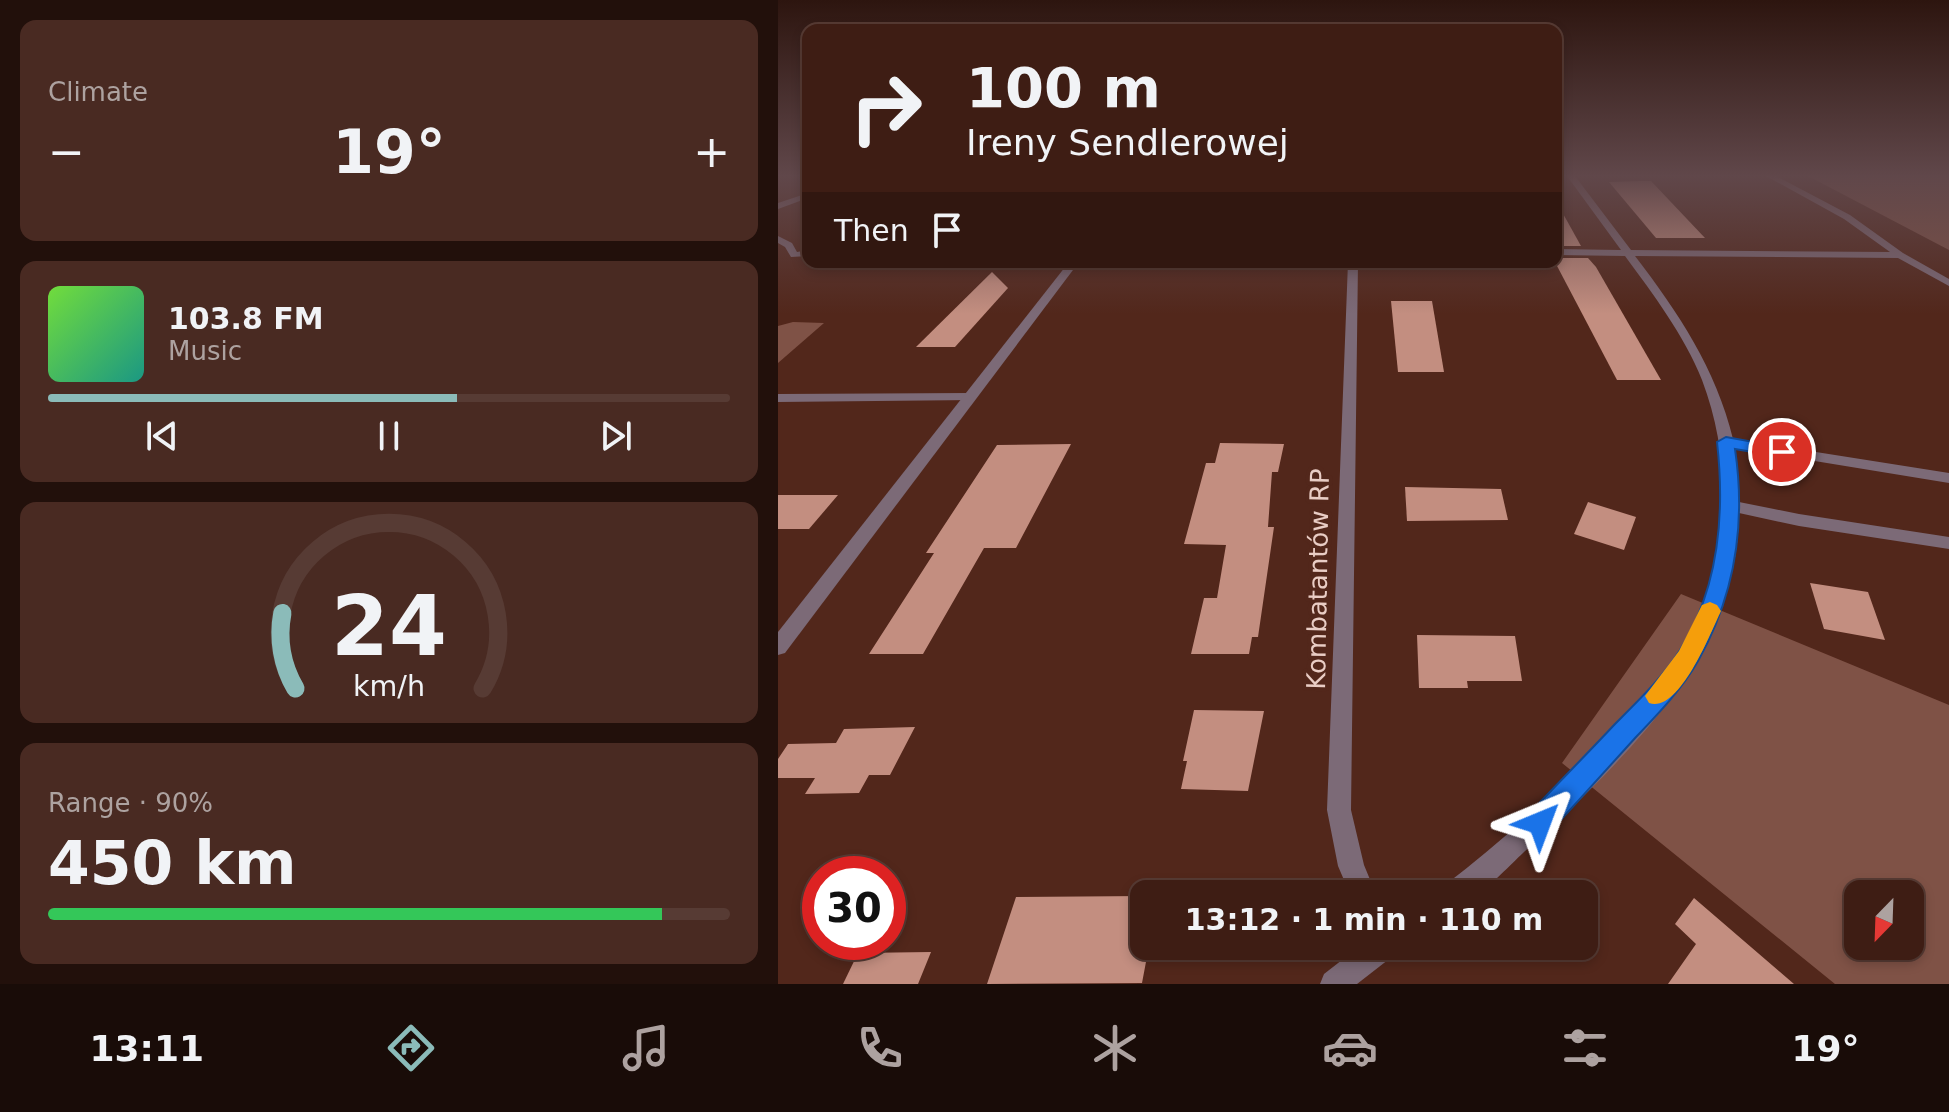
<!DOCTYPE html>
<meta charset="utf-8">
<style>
body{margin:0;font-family:"DejaVu Sans",sans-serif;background:#492a22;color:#f1f3f6;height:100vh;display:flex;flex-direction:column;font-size:30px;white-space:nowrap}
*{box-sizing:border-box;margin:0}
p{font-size:26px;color:#ada2a0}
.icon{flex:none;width:44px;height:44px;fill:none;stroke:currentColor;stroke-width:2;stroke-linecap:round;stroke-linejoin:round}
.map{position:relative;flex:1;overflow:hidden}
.side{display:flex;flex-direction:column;gap:20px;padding:20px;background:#22100b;width:778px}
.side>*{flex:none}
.top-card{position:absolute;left:24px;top:24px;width:760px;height:244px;border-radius:16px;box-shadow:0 4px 12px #0003,0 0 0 2px #573b34;background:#3e1d14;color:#f1f3f6;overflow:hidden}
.needle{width:52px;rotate:203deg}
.buttons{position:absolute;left:1066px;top:880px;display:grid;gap:16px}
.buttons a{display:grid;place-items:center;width:80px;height:80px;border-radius:16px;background:#3e1d14;box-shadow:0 4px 12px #0003,0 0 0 2px #573b34;font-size:40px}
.speed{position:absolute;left:24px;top:856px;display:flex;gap:16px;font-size:40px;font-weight:700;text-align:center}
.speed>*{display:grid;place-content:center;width:104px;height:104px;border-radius:50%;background:#3e1d14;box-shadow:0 4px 12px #0003,0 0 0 2px #573b34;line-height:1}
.speed .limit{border:12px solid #d22;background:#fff;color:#111}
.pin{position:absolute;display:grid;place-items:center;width:68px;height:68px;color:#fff;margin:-34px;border:4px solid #fff;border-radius:50%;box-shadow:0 2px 8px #0007}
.me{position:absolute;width:88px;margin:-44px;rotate:44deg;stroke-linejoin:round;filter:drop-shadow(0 0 6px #0008)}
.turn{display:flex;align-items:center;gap:28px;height:168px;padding:0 32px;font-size:36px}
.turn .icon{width:104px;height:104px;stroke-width:2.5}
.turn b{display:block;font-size:56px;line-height:68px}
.then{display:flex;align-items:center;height:76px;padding:0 32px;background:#0003;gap:16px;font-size:30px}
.big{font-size:60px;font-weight:700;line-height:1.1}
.side .card{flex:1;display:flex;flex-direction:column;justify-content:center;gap:12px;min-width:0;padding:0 28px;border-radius:16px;background:#492a22}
.side .dial{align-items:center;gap:0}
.dial svg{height:208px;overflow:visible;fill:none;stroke:#573b34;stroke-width:7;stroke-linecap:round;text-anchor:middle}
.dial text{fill:#f1f3f6;stroke:none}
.song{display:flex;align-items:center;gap:24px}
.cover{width:96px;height:96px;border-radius:12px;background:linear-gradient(135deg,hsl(100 70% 55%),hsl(170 70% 35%))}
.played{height:8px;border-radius:4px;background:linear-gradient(90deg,#8bbbb9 60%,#573b34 60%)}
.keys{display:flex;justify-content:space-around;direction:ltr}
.heat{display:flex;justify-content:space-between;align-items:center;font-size:44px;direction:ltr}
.charge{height:12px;border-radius:6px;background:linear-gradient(90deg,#34c759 90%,#573b34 0)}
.trip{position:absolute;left:352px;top:880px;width:468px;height:80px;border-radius:16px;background:#3e1d14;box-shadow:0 4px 12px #0003,0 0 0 2px #573b34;font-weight:700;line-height:80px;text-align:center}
.tabs{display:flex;height:128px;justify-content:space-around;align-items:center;background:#190c08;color:#ada2a0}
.tabs .icon{width:56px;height:56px}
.tabs .active{color:#8bbbb9}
.tabs b{font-size:36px;color:#f1f3f6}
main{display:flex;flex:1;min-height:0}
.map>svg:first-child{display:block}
.green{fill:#7f5246;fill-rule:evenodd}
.building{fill:#c38e80}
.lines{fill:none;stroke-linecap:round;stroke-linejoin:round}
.service{fill:#7c6a77;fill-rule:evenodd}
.minor{fill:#7c6a77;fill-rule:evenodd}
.route{fill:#1a73e8;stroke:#114b97;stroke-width:2}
.slow{fill:#f59e0b}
.labels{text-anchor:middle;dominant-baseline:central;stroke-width:8;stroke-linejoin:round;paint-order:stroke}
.street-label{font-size:26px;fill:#e9cdc5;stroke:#52271b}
</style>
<main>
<section class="side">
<div class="card"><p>Climate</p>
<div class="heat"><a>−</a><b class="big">19°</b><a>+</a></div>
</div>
<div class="card">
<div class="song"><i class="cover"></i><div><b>103.8 FM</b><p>Music</p></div></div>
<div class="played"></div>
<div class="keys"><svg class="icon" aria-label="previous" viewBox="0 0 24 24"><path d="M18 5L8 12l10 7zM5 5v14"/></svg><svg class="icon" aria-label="pause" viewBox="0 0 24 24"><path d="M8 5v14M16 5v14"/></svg><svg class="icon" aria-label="next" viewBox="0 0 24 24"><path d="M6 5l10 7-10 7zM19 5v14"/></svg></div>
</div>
<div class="card dial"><svg viewBox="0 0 100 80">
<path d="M14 69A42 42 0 1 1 86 69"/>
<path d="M14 69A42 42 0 0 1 9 40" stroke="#8bbbb9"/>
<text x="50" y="56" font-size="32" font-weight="700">24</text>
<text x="50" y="72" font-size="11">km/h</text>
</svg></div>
<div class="card"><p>Range · 90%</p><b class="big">450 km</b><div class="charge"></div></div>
</section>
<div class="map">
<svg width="1171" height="984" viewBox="0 0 1171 984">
<rect width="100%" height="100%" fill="#52271b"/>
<g class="green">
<path d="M 1030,176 L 1171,176 L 1171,250 Z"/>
<path d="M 15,322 L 46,323 L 0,363 L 0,326 Z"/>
<path d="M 903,594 L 1171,705 L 1171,984 L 1057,984 L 784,763 ZM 1080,894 L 1132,894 L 1132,946 L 1080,946 Z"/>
</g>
<g class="building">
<path d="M 864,181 L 873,181 L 927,238 L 878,238 L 831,182 Z"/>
<path d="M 778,201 L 803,246 L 778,246 Z"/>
<path d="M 778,258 L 810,258 L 818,267 L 883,380 L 839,380 L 778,264 Z"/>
<path d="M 214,272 L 230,288 L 177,347 L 138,347 Z"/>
<path d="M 613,301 L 654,301 L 666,372 L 620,372 Z"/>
<path d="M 442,443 L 506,444 L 500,472 L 494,472 L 490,527 L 496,527 L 480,637 L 474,637 L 471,654 L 413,654 L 426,598 L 439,598 L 448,545 L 406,544 L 428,463 L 437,463 Z"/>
<path d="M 293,444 L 238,548 L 206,548 L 145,654 L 91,654 L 156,553 L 148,553 L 219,445 Z"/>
<path d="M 627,487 L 723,489 L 730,520 L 629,521 Z"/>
<path d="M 0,495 L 60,495 L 31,529 L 0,529 Z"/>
<path d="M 810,502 L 858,517 L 846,550 L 796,534 Z"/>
<path d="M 1032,583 L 1090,592 L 1107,640 L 1046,629 Z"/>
<path d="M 639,635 L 737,636 L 744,681 L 689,681 L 690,688 L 641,688 Z"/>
<path d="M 416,710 L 486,711 L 470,791 L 403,789 L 409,761 L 405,761 Z"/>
<path d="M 137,727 L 112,775 L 91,775 L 81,793 L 27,794 L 37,778 L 0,778 L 0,759 L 10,744 L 58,743 L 66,729 Z"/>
<path d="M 366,896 L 366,946 L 371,946 L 364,983 L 209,984 L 238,897 Z"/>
<path d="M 916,898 L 1016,984 L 890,984 L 918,944 L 897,924 Z"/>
<path d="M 153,952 L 140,984 L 65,984 L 80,953 Z"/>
</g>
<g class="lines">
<path class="service" d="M 192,393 L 196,394 L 196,400 L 0,402 L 0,394 Z"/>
<g class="minor">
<path d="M 789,176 L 797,176 L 853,250 L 1112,252 L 1066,219 L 988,176 L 998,176 L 1072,215 L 1125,253 L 1171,279 L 1171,286 L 1120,258 L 857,256 C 900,312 938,369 955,439 L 1171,473 L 1171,483 L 957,448 L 961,502 L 1021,514 L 1171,537 L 1171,549 L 1021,526 L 961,513 C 961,550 952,591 937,625 C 899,710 813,791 745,853 C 733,864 713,886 699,893 C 690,897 673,894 663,894 L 667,885 C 716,848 761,807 804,764 C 839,729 878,693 904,650 C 952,569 957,467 924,380 C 906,335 875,294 847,256 L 778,255 L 778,249 L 843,250 Z"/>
<path d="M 30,193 L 30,198 L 0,209 L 0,203 Z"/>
<path d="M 0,236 L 14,243 L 19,252 L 30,250 L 30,256 L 13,257 L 7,247 L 0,243 Z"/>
<path d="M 291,262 L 301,262 L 7,653 L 0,655 L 0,632 Z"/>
<path d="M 570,262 L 580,262 L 573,810 L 586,865 L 598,894 L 572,894 L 560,866 L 549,810 Z"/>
<path d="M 582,946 L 619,946 L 615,956 L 579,984 L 542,984 L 546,974 Z"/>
</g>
</g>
<linearGradient id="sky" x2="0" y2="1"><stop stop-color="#2d150f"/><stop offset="0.56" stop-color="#60474a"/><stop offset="1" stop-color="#60474a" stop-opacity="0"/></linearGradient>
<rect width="1171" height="314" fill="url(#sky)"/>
<path class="route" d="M 948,437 L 1004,447 L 1013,452 L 1004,457 L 957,449 C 968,523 957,595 920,661 C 904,689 880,714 858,737 C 829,769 800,801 772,832 L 762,836 L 752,832 L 748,823 L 752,813 C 780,783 809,754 837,724 C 860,701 885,677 902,650 C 941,588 947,513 939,442 Z"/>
<path class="slow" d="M 932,602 L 939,605 L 943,611 C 932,634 901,714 871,703 L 867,696 L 901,651 L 924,605 Z"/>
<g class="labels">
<g class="street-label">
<text transform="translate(540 579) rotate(-89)">Kombatantów RP</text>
</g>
</g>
</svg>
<div class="buttons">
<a><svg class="needle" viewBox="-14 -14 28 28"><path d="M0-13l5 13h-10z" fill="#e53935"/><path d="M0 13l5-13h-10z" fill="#ada2a0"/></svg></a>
</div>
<div class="speed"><div class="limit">30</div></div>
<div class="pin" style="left:1004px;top:452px;background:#d93025"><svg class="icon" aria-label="arrive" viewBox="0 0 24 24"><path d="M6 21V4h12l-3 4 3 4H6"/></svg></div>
<svg class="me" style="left:762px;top:823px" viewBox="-20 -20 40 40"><path d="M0-17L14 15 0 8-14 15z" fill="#1a73e8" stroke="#fff" stroke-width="4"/></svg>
<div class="trip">13:12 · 1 min · 110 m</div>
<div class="top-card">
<div class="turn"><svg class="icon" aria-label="right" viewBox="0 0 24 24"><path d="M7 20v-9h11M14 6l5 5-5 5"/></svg><div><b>100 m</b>Ireny Sendlerowej</div></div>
<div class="then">Then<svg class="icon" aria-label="arrive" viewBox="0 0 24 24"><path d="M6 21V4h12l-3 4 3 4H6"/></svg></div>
</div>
</div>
</main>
<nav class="tabs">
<b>13:11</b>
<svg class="icon active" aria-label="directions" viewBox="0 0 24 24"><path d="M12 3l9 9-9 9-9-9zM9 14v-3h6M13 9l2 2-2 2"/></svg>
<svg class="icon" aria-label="music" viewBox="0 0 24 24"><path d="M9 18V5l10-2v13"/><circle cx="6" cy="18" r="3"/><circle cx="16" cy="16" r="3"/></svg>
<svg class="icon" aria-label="phone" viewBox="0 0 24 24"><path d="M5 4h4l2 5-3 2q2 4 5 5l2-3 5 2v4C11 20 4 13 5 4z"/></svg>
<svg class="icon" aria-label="climate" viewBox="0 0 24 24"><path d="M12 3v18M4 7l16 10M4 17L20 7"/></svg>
<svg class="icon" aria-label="car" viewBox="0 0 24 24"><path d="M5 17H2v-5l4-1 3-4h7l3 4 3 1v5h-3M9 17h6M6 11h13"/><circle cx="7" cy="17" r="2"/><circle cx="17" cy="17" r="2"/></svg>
<svg class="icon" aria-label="filters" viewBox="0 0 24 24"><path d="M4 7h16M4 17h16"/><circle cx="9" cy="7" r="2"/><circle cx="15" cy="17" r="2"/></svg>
<b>19°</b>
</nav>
